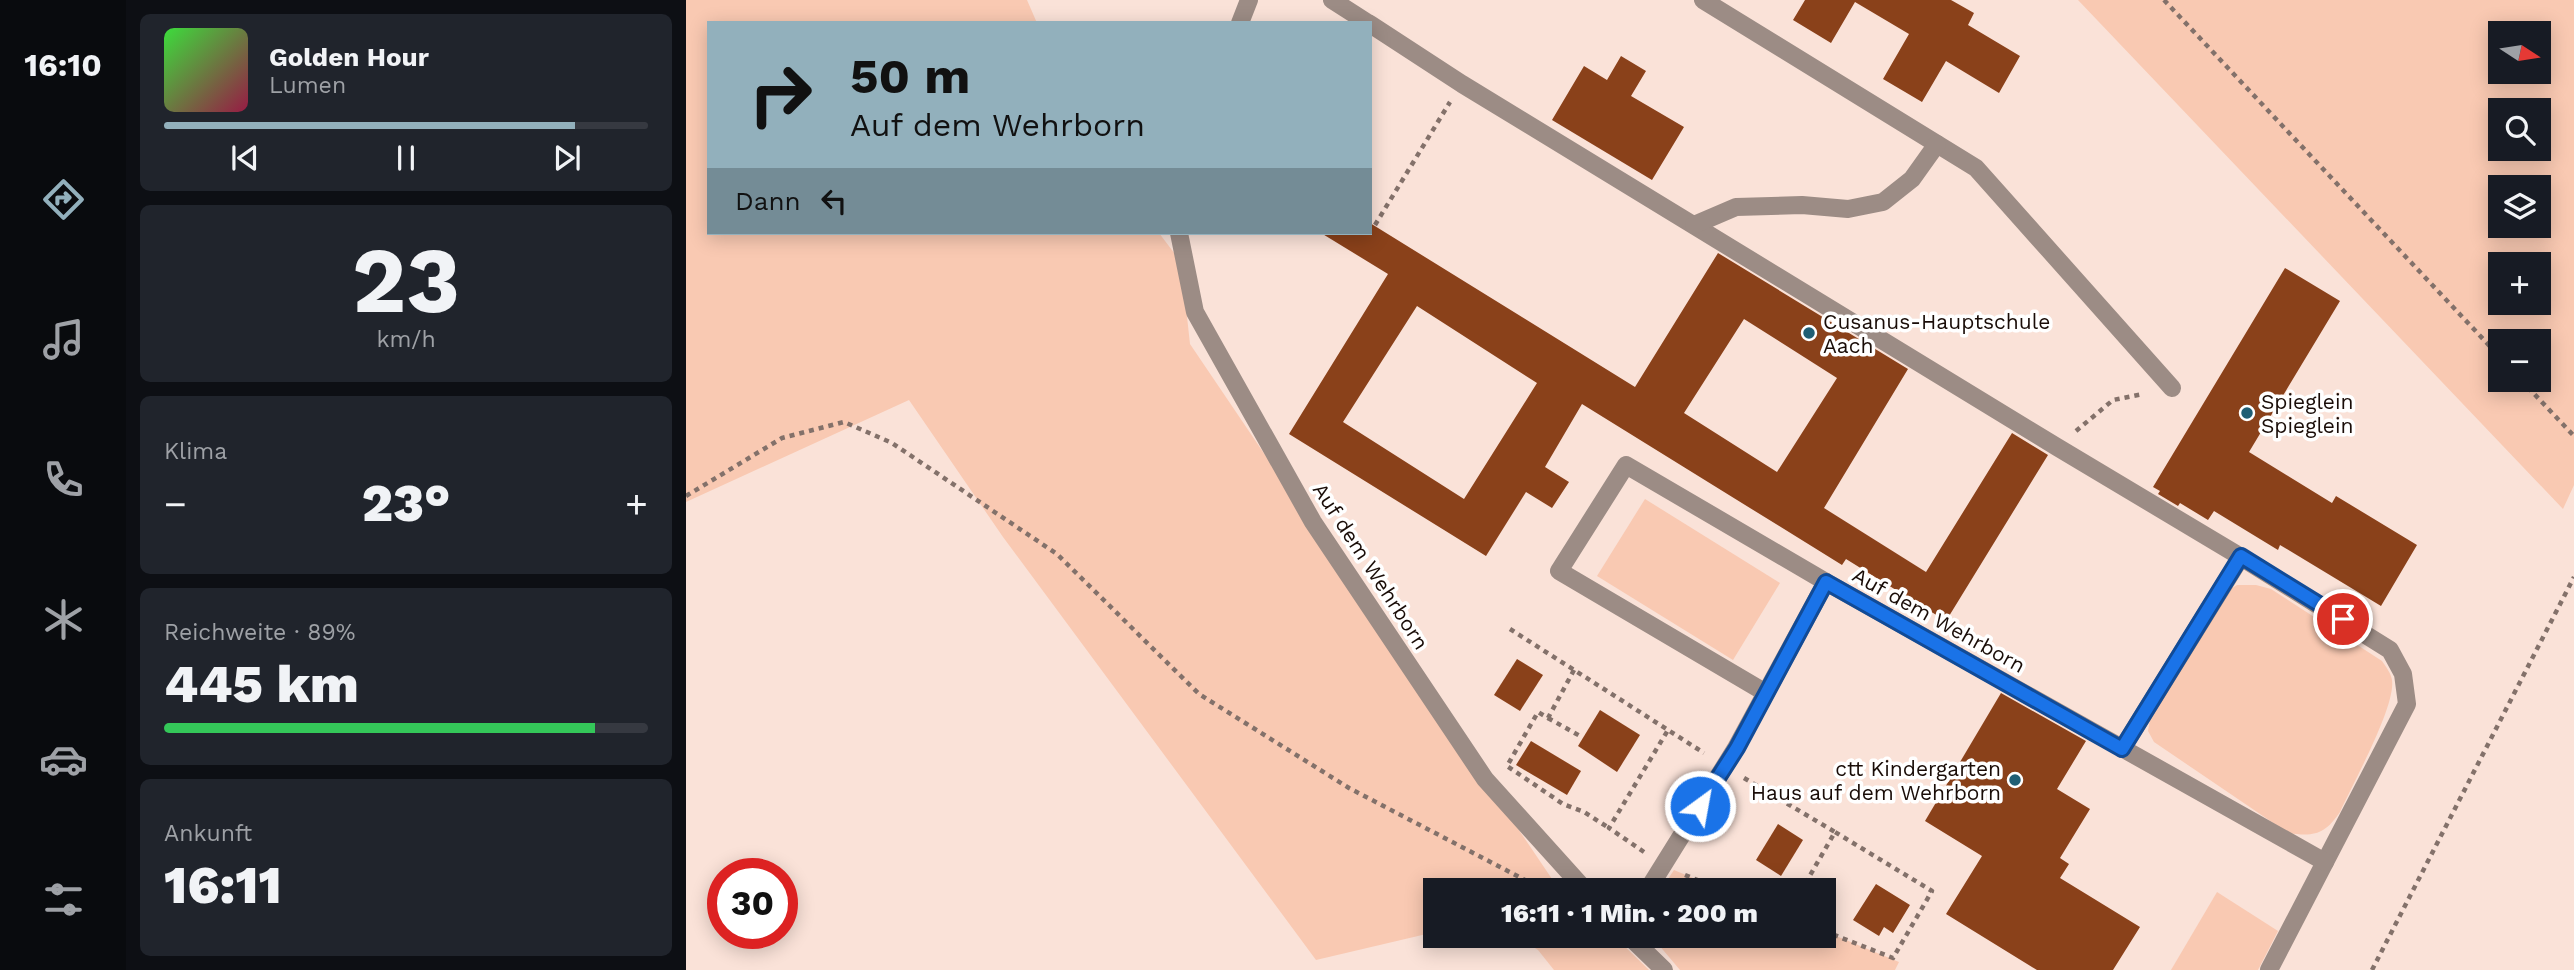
<!DOCTYPE html>
<html lang="de">
<meta charset="utf-8">
<style>
body{margin:0;font-family:"Work Sans",sans-serif;background:#20242c;color:#f1f3f6;height:100vh;display:flex;flex-direction:column;font-size:26px;white-space:nowrap}
*{box-sizing:border-box;margin:0}
p{font-size:23px;color:#9ea1a6}
.icon{flex:none;width:38px;height:38px;fill:none;stroke:currentColor;stroke-width:2;stroke-linecap:round;stroke-linejoin:round}
.map{position:relative;flex:1;overflow:hidden}
.sheet{display:flex;flex-direction:column;gap:14px;padding:14px;background:#0d0f14;width:560px}
.sheet>*{flex:none}
.top-card{position:absolute;left:21px;top:21px;width:665px;height:214px;border-radius:0px;box-shadow:0 4px 18px #0003;background:#92b0bc;color:#111;overflow:hidden}
.needle{width:46px;rotate:102deg}
.tools{position:absolute;left:1802px;top:21px;display:grid;gap:14px}
.tools a{display:grid;place-items:center;width:63px;height:63px;border-radius:0px;background:#171b24;box-shadow:0 4px 18px #0003;font-size:35px}
.speed{position:absolute;left:21px;top:858px;display:flex;gap:14px;font-size:35px;font-weight:700;text-align:center}
.speed>*{display:grid;place-content:center;width:91px;height:91px;border-radius:50%;background:#171b24;box-shadow:0 4px 18px #0003;line-height:1}
.speed .limit{border:10px solid #d22;background:#fff;color:#111}
.pin{position:absolute;display:grid;place-items:center;width:60px;height:60px;color:#fff;margin:-30px;border:4px solid #fff;border-radius:50%;box-shadow:0 2px 7px #0007}
.me{position:absolute;width:77px;margin:-38px;rotate:32deg;stroke-linejoin:round;filter:drop-shadow(0 0 5px #0008)}
.turn{display:flex;align-items:center;gap:24px;height:147px;padding:0 28px;font-size:32px}
.turn .icon{width:91px;height:91px;stroke-width:2.5}
.turn b{display:block;font-size:49px;line-height:60px}
.then{display:flex;align-items:center;height:66px;padding:0 28px;background:#0003;gap:14px;font-size:26px}
.big{font-size:52px;font-weight:800;line-height:1.1}
.sheet .widget{flex:1;display:flex;flex-direction:column;justify-content:center;gap:10px;min-width:0;padding:0 24px;border-radius:10px;background:#20242c}
.sheet .dial{align-items:center;gap:0}
.dial b{font-size:91px;line-height:1}
.song{display:flex;align-items:center;gap:21px}
.cover{width:84px;height:84px;border-radius:10px;background:linear-gradient(135deg,hsl(120 70% 55%),hsl(340 70% 35%))}
.played{height:7px;border-radius:4px;background:linear-gradient(90deg,#92b0bc 85%,#363941 85%)}
.keys{display:flex;justify-content:space-around;direction:ltr}
.heat{display:flex;justify-content:space-between;align-items:center;font-size:38px;direction:ltr}
.charge{height:10px;border-radius:5px;background:linear-gradient(90deg,#34c759 89%,#363941 0)}
.trip{position:absolute;left:737px;top:878px;width:413px;height:70px;border-radius:0px;background:#171b24;box-shadow:0 4px 18px #0003;font-weight:800;line-height:70px;text-align:center}
main{display:flex;flex:1;min-height:0}
.tab-bar{display:flex;flex-direction:column;width:126px;justify-content:space-around;align-items:center;background:#090b0e;color:#9ea1a6}
.tab-bar .icon{width:49px;height:49px}
.tab-bar .on{color:#92b0bc}
.tab-bar b{font-size:32px;color:#f1f3f6}
.map>svg:first-child{display:block}
.green{fill:#f9c9b2;fill-rule:evenodd}
.building{fill:#8a411a;fill-rule:evenodd}
.lines{fill:none;stroke-linecap:round;stroke-linejoin:round}
.path{stroke:#83716a;stroke-width:4.5;stroke-dasharray:5 5;stroke-linecap:butt}
.lane{stroke:#9c8c85;stroke-width:18}
.street{stroke:#9c8c85;stroke-width:18}
.route-casing{stroke:#114b97;stroke-width:18}
.route{stroke:#1a73e8;stroke-width:12}
.poi-dot{fill:#1f5e74;stroke:#fff;stroke-width:2.5}
.labels{text-anchor:middle;dominant-baseline:central;stroke-width:7;stroke-linejoin:round;paint-order:stroke}
.poi-label{font-size:21px;fill:#190c07;stroke:#fff;text-anchor:start}
.street-label{font-size:21px;fill:#190c07;stroke:#fff}
</style>
<main>
<nav class="tab-bar">
<b>16:10</b>
<svg class="icon on" aria-label="directions" viewBox="0 0 24 24"><path d="M12 3l9 9-9 9-9-9zM9 14v-3h6M13 9l2 2-2 2"/></svg>
<svg class="icon" aria-label="music" viewBox="0 0 24 24"><path d="M9 18V5l10-2v13"/><circle cx="6" cy="18" r="3"/><circle cx="16" cy="16" r="3"/></svg>
<svg class="icon" aria-label="phone" viewBox="0 0 24 24"><path d="M5 4h4l2 5-3 2q2 4 5 5l2-3 5 2v4C11 20 4 13 5 4z"/></svg>
<svg class="icon" aria-label="climate" viewBox="0 0 24 24"><path d="M12 3v18M4 7l16 10M4 17L20 7"/></svg>
<svg class="icon" aria-label="car" viewBox="0 0 24 24"><path d="M5 17H2v-5l4-1 3-4h7l3 4 3 1v5h-3M9 17h6M6 11h13"/><circle cx="7" cy="17" r="2"/><circle cx="17" cy="17" r="2"/></svg>
<svg class="icon" aria-label="filters" viewBox="0 0 24 24"><path d="M4 7h16M4 17h16"/><circle cx="9" cy="7" r="2"/><circle cx="15" cy="17" r="2"/></svg>
</nav>
<section class="sheet">
<div class="widget">
<div class="song"><i class="cover"></i><div><b>Golden Hour</b><p>Lumen</p></div></div>
<div class="played"></div>
<div class="keys"><svg class="icon" aria-label="previous" viewBox="0 0 24 24"><path d="M18 5L8 12l10 7zM5 5v14"/></svg><svg class="icon" aria-label="pause" viewBox="0 0 24 24"><path d="M8 5v14M16 5v14"/></svg><svg class="icon" aria-label="next" viewBox="0 0 24 24"><path d="M6 5l10 7-10 7zM19 5v14"/></svg></div>
</div>
<div class="widget dial"><b>23</b><p>km/h</p></div>
<div class="widget"><p>Klima</p>
<div class="heat"><a>−</a><b class="big">23°</b><a>+</a></div>
</div>
<div class="widget"><p>Reichweite · 89%</p><b class="big">445 km</b><div class="charge"></div></div>
<div class="widget"><p>Ankunft</p><b class="big">16:11</b></div>
</section>
<div class="map">
<svg width="1888" height="970" viewBox="0 0 1888 970">
<rect width="100%" height="100%" fill="#fae2d8"/>
<g class="green">
<path d="M 0,0 L 341,0 L 351,23 L 23,23 L 23,233 L 473,233 L 495,262 L 504,344 L 866,879 L 879,891 L 749,891 L 749,932 L 630,960 L 317,537 L 223,400 L 0,502 Z"/>
<path d="M 1392,0 L 1888,0 L 1888,485 L 1877,509 ZM 1815,33 L 1853,33 L 1853,72 L 1815,72 ZM 1815,110 L 1853,110 L 1853,149 L 1815,149 ZM 1815,187 L 1853,187 L 1853,226 L 1815,226 ZM 1815,264 L 1853,264 L 1853,303 L 1815,303 ZM 1815,341 L 1853,341 L 1853,380 L 1815,380 Z"/>
<path d="M 959,499 L 1094,583 L 1047,660 L 911,576 Z"/>
<path d="M 1551,585 L 1570,585 L 1585,589 L 1696,661 C 1700,667 1705,673 1706,680 C 1710,706 1666,785 1654,812 C 1639,834 1629,837 1602,833 L 1468,742 L 1462,731 L 1465,713 L 1537,594 Z"/>
<path d="M 988,870 L 1038,891 L 974,891 Z"/>
<path d="M 1531,892 L 1592,931 L 1572,970 L 1485,970 Z"/>
<path d="M 1138,931 L 1213,962 L 1209,970 L 994,970 L 972,944 L 969,936 L 1138,936 Z"/>
<path d="M 830,936 L 928,936 L 963,970 L 868,970 L 852,950 Z"/>
</g>
<g class="building">
<path d="M 1119,0 L 1265,0 L 1288,13 L 1282,25 L 1334,56 L 1313,93 L 1260,61 L 1236,102 L 1197,79 L 1223,34 L 1169,2 L 1145,43 L 1107,20 Z"/>
<path d="M 935,56 L 960,71 L 945,96 L 998,127 L 966,180 L 866,120 L 898,66 L 921,80 Z"/>
<path d="M 684,223 L 949,387 L 1032,253 L 1222,369 L 1138,508 L 1240,572 L 1326,433 L 1362,455 L 1260,621 L 1160,559 L 1156,565 L 896,404 L 859,467 L 883,482 L 866,508 L 840,492 L 800,556 L 603,434 L 702,274 L 635,233 L 684,233 ZM 731,306 L 851,383 L 778,499 L 657,422 ZM 1058,319 L 1151,378 L 1091,472 L 998,413 Z"/>
<path d="M 1599,268 L 1654,301 L 1563,452 L 1646,503 L 1650,496 L 1731,545 L 1695,606 L 1594,545 L 1592,550 L 1528,511 L 1522,520 L 1494,503 L 1492,506 L 1472,494 L 1474,491 L 1467,487 Z"/>
<path d="M 831,659 L 857,675 L 834,711 L 808,695 Z"/>
<path d="M 1315,693 L 1400,741 L 1371,789 L 1404,809 L 1374,858 L 1383,864 L 1374,878 L 1454,927 L 1427,970 L 1351,970 L 1260,914 L 1296,856 L 1239,821 Z"/>
<path d="M 914,710 L 954,735 L 931,772 L 892,746 Z"/>
<path d="M 845,741 L 895,771 L 881,795 L 830,765 Z"/>
<path d="M 1092,824 L 1117,840 L 1095,876 L 1070,860 Z"/>
<path d="M 1190,884 L 1224,905 L 1207,933 L 1198,927 L 1193,936 L 1167,920 Z"/>
</g>
<g class="lines">
<g class="path">
<path d="M 1478,0 L 1815,358"/>
<path d="M 689,225 L 764,102"/>
<path d="M 1835,380 L 1888,436"/>
<path d="M 1390,431 L 1427,400 L 1457,394"/>
<path d="M 0,496 L 96,438 L 158,422 L 206,443 L 371,554 L 513,694 L 663,788 L 860,891"/>
<path d="M 824,629 L 1018,753"/>
<path d="M 888,670 L 862,718 L 852,712 L 821,766 L 877,804 L 898,812 L 923,828"/>
<path d="M 862,718 L 894,736"/>
<path d="M 1058,778 L 1149,832 L 1115,891"/>
<path d="M 958,852 L 923,828 L 982,730"/>
<path d="M 999,875 L 1038,891"/>
<path d="M 1138,931 L 1207,958 L 1246,891 L 1149,832"/>
<path d="M 1686,970 L 1888,577"/>
</g>
<g class="lane">
<path d="M 646,0 L 682,23"/>
<path d="M 1017,0 L 1290,168 L 1486,388"/>
<path d="M 554,23 L 563,0"/>
<path d="M 684,24 L 776,84 L 1371,447 L 1555,557"/>
<path d="M 1008,225 L 1050,207 L 1116,205 L 1162,209 L 1197,202 L 1226,179 L 1251,144"/>
<path d="M 493,233 L 509,312 L 627,522 L 799,779 L 900,891"/>
<path d="M 1080,693 L 873,571 L 940,465 L 1140,582"/>
</g>
<g class="street">
<path d="M 1436,749 L 1555,557 L 1704,650 L 1717,674 L 1721,704 L 1583,970"/>
<path d="M 961,891 L 1050,748 L 1140,582 L 1639,862"/>
<path d="M 943,936 L 978,970"/>
</g>
</g>
<g class="lines">
<defs>
<path id="route" d="M 1014,806 L 1051,748 L 1140,582 L 1436,749 L 1555,556 L 1657,619"/>
</defs>
<use href="#route" class="route-casing"/>
<use href="#route" class="route"/>
</g>
<g class="poi-dot">
<circle cx="1123" cy="333" r="7"/>
<circle cx="1561" cy="413" r="7"/>
<circle cx="1329" cy="780" r="7"/>
</g>
<g class="labels">
<g class="poi-label">
<text x="1137" y="321">Cusanus-Hauptschule<tspan x="1137" dy="24">Aach</tspan></text>
<text x="1575" y="401">Spieglein<tspan x="1575" dy="24">Spieglein</tspan></text>
<text x="1315" y="768" text-anchor="end">ctt Kindergarten<tspan x="1315" dy="24">Haus auf dem Wehrborn</tspan></text>
</g>
<g class="street-label">
<text transform="translate(685 566) rotate(57)">Auf dem Wehrborn</text>
<text transform="translate(1253 620) rotate(29)">Auf dem Wehrborn</text>
</g>
</g>
</svg>
<div class="tools">
<a><svg class="needle" viewBox="-14 -14 28 28"><path d="M0-13l5 13h-10z" fill="#e53935"/><path d="M0 13l5-13h-10z" fill="#9ea1a6"/></svg></a>
<a><svg class="icon" aria-label="search" viewBox="0 0 24 24"><circle cx="10" cy="10" r="6"/><path d="M15 15l6 6"/></svg></a>
<a><svg class="icon" aria-label="layers" viewBox="0 0 24 24"><path d="M12 4l9 5-9 5-9-5zM3 14l9 5 9-5"/></svg></a>
<a>+</a>
<a>−</a>
</div>
<div class="speed"><div class="limit">30</div></div>
<div class="pin" style="left:1657px;top:619px;background:#d93025"><svg class="icon" aria-label="arrive" viewBox="0 0 24 24"><path d="M6 21V4h12l-3 4 3 4H6"/></svg></div>
<svg class="me" style="left:1014px;top:806px" viewBox="-20 -20 40 40"><circle r="17" fill="#1a73e8" stroke="#fff" stroke-width="3"/><path d="M0-11L8 9 0 5-8 9z" fill="#fff"/></svg>
<div class="trip">16:11 · 1 Min. · 200 m</div>
<div class="top-card">
<div class="turn"><svg class="icon" aria-label="right" viewBox="0 0 24 24"><path d="M7 20v-9h11M14 6l5 5-5 5"/></svg><div><b>50 m</b>Auf dem Wehrborn</div></div>
<div class="then">Dann<svg class="icon" aria-label="left" viewBox="0 0 24 24"><path d="M17 20v-9H6M10 6l-5 5 5 5"/></svg></div>
</div>
</div>
</main>
